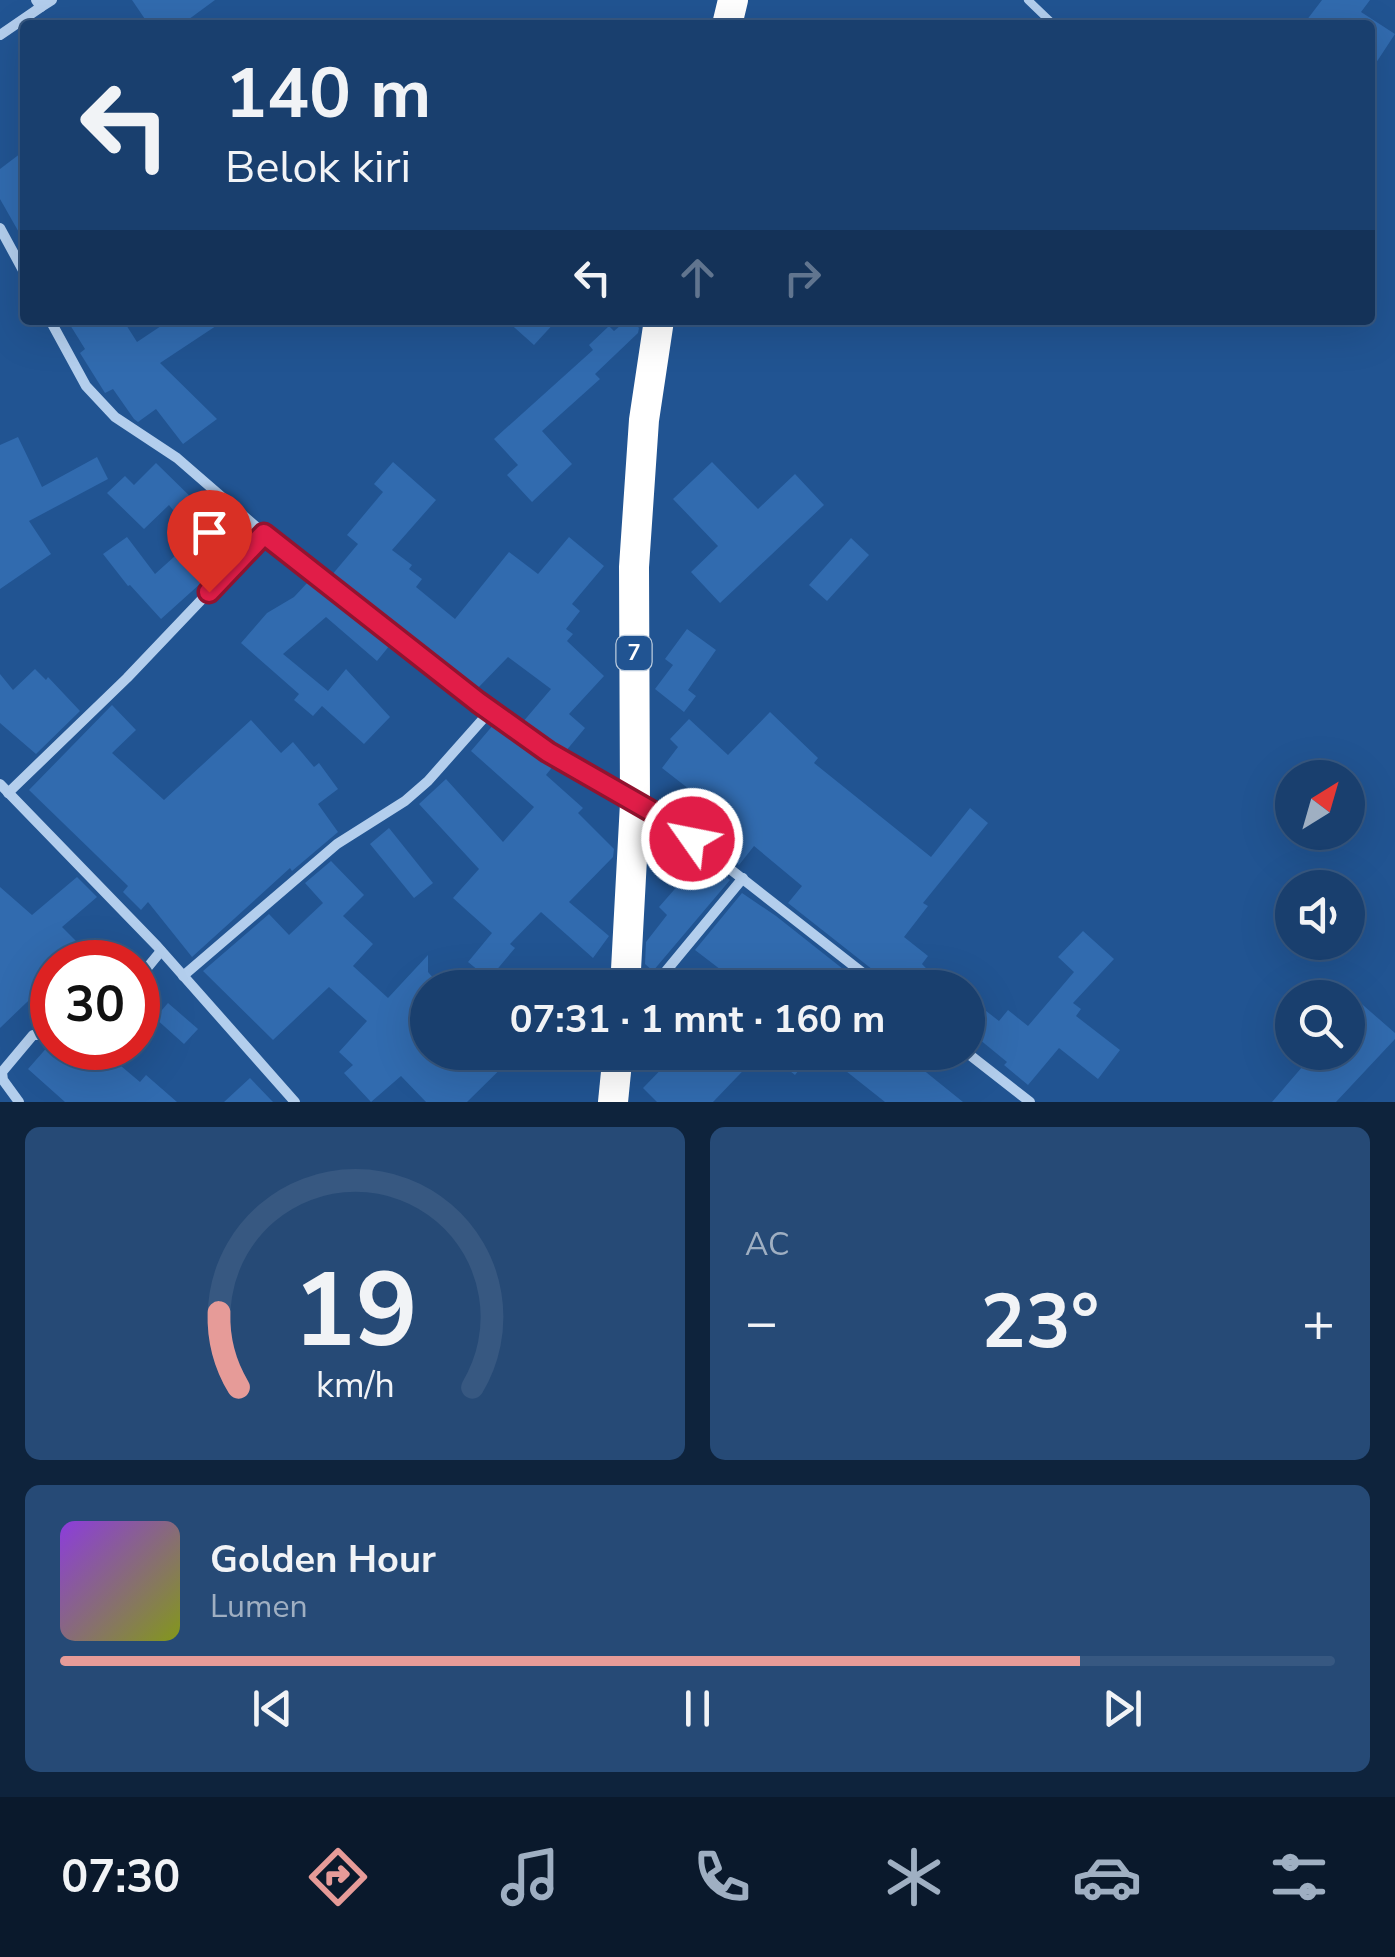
<!DOCTYPE html>
<html lang="id">
<meta charset="utf-8">
<style>
body{margin:0;font-family:"Nunito Sans",sans-serif;background:#264a76;color:#f1f3f6;height:100vh;display:flex;flex-direction:column;font-size:38px;white-space:nowrap}
*{box-sizing:border-box;margin:0}
p{font-size:32px;color:#9fafc2}
.icon{flex:none;width:55px;height:55px;fill:none;stroke:currentColor;stroke-width:2;stroke-linecap:round;stroke-linejoin:round}
.map{position:relative;height:1102px;overflow:hidden}
.panel{display:flex;flex-direction:column;gap:25px;padding:25px;background:#0e233c;flex:1}
.panel>*{flex:none}
.banner{position:absolute;left:20px;top:20px;width:1355px;height:305px;border-radius:10px;box-shadow:0 10px 40px #0002,0 0 0 2px #375881;background:#193f6e;color:#f1f3f6;overflow:hidden}
.needle{width:65px;rotate:37deg}
.buttons{position:absolute;left:1275px;top:760px;display:grid;gap:20px}
.buttons a{display:grid;place-items:center;width:90px;height:90px;border-radius:50%;background:#193f6e;box-shadow:0 10px 40px #0002,0 0 0 2px #375881;font-size:50px}
.speed{position:absolute;left:30px;top:940px;display:flex;gap:20px;font-size:50px;font-weight:700;text-align:center}
.speed>*{display:grid;place-content:center;width:130px;height:130px;border-radius:50%;background:#193f6e;box-shadow:0 10px 40px #0002,0 0 0 2px #375881;line-height:1}
.speed .limit{border:15px solid #d22;background:#fff;color:#111}
.pin{position:absolute;display:grid;place-items:center;width:85px;height:85px;color:#fff;margin:-102px -42px;border-radius:50% 50% 50% 0;rotate:-45deg;box-shadow:0 0 10px #0007}
.pin .icon{rotate:45deg}
.me{position:absolute;width:110px;margin:-55px;rotate:303deg;stroke-linejoin:round;filter:drop-shadow(0 0 8px #0008)}
.turn{display:flex;align-items:center;gap:35px;height:210px;padding:0 40px;font-size:45px}
.turn .icon{width:130px;height:130px;stroke-width:2.5}
.turn b{display:block;font-size:70px;line-height:85px}
.lanes{display:flex;align-items:center;height:95px;padding:0 40px;background:#0003;justify-content:center;gap:50px;direction:ltr}
.lanes .off{opacity:.35}
.big{font-size:75px;font-weight:700;line-height:1.1}
.panel .card{flex:1;display:flex;flex-direction:column;justify-content:center;gap:15px;min-width:0;padding:0 35px;border-radius:15px;background:#264a76}
.panel .dial{align-items:center;gap:0}
.dial svg{height:260px;overflow:visible;fill:none;stroke:#375881;stroke-width:7;stroke-linecap:round;text-anchor:middle}
.dial text{fill:#f1f3f6;stroke:none}
.song{display:flex;align-items:center;gap:30px}
.cover{width:120px;height:120px;border-radius:15px;background:linear-gradient(135deg,hsl(270 70% 55%),hsl(70 70% 35%))}
.played{height:10px;border-radius:5px;background:linear-gradient(90deg,#e69b98 80%,#375881 80%)}
.keys{display:flex;justify-content:space-around;direction:ltr}
.heat{display:flex;justify-content:space-between;align-items:center;font-size:55px;direction:ltr}
.panel .tiles{flex:1;display:grid;gap:25px;grid-template-columns:1fr 1fr}
.card:last-child{grid-column:span 2}
.trip{position:absolute;left:410px;top:970px;width:575px;height:100px;border-radius:50px;background:#193f6e;box-shadow:0 10px 40px #0002,0 0 0 2px #375881;font-weight:700;line-height:100px;text-align:center}
.tabs{display:flex;height:160px;justify-content:space-around;align-items:center;background:#0a192c;color:#9fafc2}
.tabs .icon{width:70px;height:70px}
.tabs .active{color:#e69b98}
.tabs b{font-size:45px;color:#f1f3f6}
.map>svg:first-child{display:block}
.building{fill:#316baf}
.lines{fill:none;stroke-linecap:round;stroke-linejoin:round}
.lane{stroke:#b3ceed;stroke-width:8}
.street{stroke:#b3ceed;stroke-width:10}
.highway{stroke:#fff;stroke-width:30}
.route-casing{stroke:#92132f;stroke-width:25}
.route{stroke:#e11d48;stroke-width:18}
.labels{text-anchor:middle;dominant-baseline:central;stroke-width:10;stroke-linejoin:round;paint-order:stroke}
.shield{fill:#215492;stroke:#bcccde;stroke-width:2.5}
.shield-label{font-size:22px;font-weight:bold;fill:#fff}
</style>
<div class="map">
<svg width="1395" height="1102" viewBox="0 0 1395 1102">
<rect width="100%" height="100%" fill="#215492"/>
<g class="building">
<path d="M 132,0 L 215,0 L 181,25 L 149,25 Z"/>
<path d="M 1322,0 L 1370,0 L 1361,12 L 1395,34 L 1370,72 L 1370,25 L 1303,25 Z"/>
<path d="M 25,150 L 25,243 L 0,199 L 0,169 Z"/>
<path d="M 67,320 L 123,320 L 137,342 L 170,320 L 225,320 L 160,363 L 217,419 L 183,444 L 156,409 L 138,422 L 134,419 L 113,389 L 105,393 L 80,353 L 85,349 Z"/>
<path d="M 506,320 L 557,320 L 534,345 Z"/>
<path d="M 627,320 L 632,320 L 639,328 L 638,333 L 595,374 L 600,379 L 542,431 L 572,464 L 532,502 L 507,475 L 518,465 L 494,439 L 593,350 L 589,345 L 609,326 L 614,331 Z"/>
<path d="M 18,437 L 42,487 L 97,457 L 108,479 L 29,521 L 51,554 L 0,589 L 0,445 Z"/>
<path d="M 393,462 L 436,500 L 392,550 L 412,565 L 409,569 L 422,579 L 416,587 L 455,619 L 509,552 L 538,574 L 569,537 L 604,566 L 572,604 L 580,611 L 566,629 L 573,634 L 567,641 L 604,676 L 569,714 L 585,728 L 565,752 L 522,723 L 551,689 L 508,657 L 476,690 L 331,576 L 358,544 L 347,535 L 383,492 L 374,484 Z"/>
<path d="M 712,462 L 758,509 L 795,474 L 824,505 L 720,603 L 691,572 L 718,546 L 673,499 Z"/>
<path d="M 156,463 L 202,508 L 208,504 L 236,541 L 192,574 L 201,583 L 161,619 L 130,585 L 128,586 L 103,554 L 127,537 L 155,574 L 195,538 L 169,505 L 144,529 L 107,493 L 125,476 L 134,485 Z"/>
<path d="M 851,538 L 869,555 L 827,601 L 809,585 Z"/>
<path d="M 309,581 L 390,645 L 377,661 L 326,617 L 283,654 L 328,691 L 346,669 L 390,717 L 364,744 L 322,706 L 313,716 L 294,700 L 299,694 L 241,643 L 267,613 L 294,597 Z"/>
<path d="M 687,629 L 716,650 L 688,690 L 696,696 L 684,712 L 655,689 L 673,665 L 665,659 Z"/>
<path d="M 35,669 L 46,680 L 48,677 L 80,711 L 36,754 L 0,723 L 0,674 L 13,690 Z"/>
<path d="M 112,705 L 136,730 L 112,753 L 164,800 L 251,720 L 281,753 L 293,742 L 314,767 L 319,763 L 338,789 L 318,804 L 338,832 L 292,871 L 290,868 L 192,957 L 148,902 L 141,910 L 123,892 L 128,886 L 29,790 Z"/>
<path d="M 770,712 L 818,758 L 814,763 L 931,857 L 970,808 L 988,823 L 923,903 L 928,906 L 904,937 L 928,956 L 922,964 L 945,988 L 891,988 L 887,981 L 788,903 L 802,886 L 754,846 L 739,865 L 714,845 L 724,834 L 712,825 L 721,814 L 662,768 L 678,747 L 670,739 L 689,719 L 728,755 Z"/>
<path d="M 494,724 L 554,765 L 546,775 L 583,808 L 578,813 L 614,849 L 613,857 L 569,902 L 609,936 L 593,958 L 541,912 L 510,944 L 515,948 L 489,979 L 468,962 L 492,933 L 453,898 L 479,869 L 419,804 L 446,779 L 503,842 L 534,807 L 471,751 Z"/>
<path d="M 389,828 L 433,883 L 414,898 L 370,844 Z"/>
<path d="M 702,858 L 730,880 L 653,971 L 645,964 L 646,942 L 667,915 L 659,907 Z"/>
<path d="M 331,861 L 364,895 L 343,916 L 373,944 L 353,966 L 388,998 L 428,955 L 428,972 L 442,988 L 428,988 L 428,1052 L 518,1052 L 467,1102 L 426,1102 L 401,1076 L 371,1102 L 344,1073 L 353,1065 L 339,1052 L 367,1021 L 329,987 L 273,1040 L 203,971 L 269,914 L 289,935 L 323,903 L 305,883 Z"/>
<path d="M 77,877 L 97,897 L 62,927 L 97,962 L 52,962 L 52,978 L 0,1028 L 0,887 L 32,915 Z"/>
<path d="M 742,893 L 776,916 L 867,988 L 714,988 L 725,973 L 695,950 Z"/>
<path d="M 1083,931 L 1114,959 L 1073,1003 L 1081,1009 L 1076,1016 L 1120,1050 L 1098,1079 L 1059,1048 L 1028,1085 L 1004,1065 L 1007,1062 L 968,1030 L 968,1023 L 981,1007 L 999,1021 L 1008,1010 L 1028,1026 L 1074,972 L 1058,957 Z"/>
<path d="M 1356,999 L 1395,1033 L 1395,1039 L 1336,1102 L 1272,1102 L 1315,1052 L 1348,1052 L 1348,1010 Z"/>
<path d="M 168,1003 L 198,1029 L 184,1044 L 155,1018 Z"/>
<path d="M 50,1044 L 52,1048 L 60,1048 L 85,1069 L 102,1050 L 140,1082 L 146,1075 L 177,1102 L 65,1102 L 28,1069 Z"/>
<path d="M 678,1052 L 761,1052 L 713,1102 L 657,1102 L 643,1088 Z"/>
<path d="M 766,1052 L 813,1052 L 795,1075 Z"/>
<path d="M 822,1052 L 901,1052 L 963,1102 L 885,1102 Z"/>
<path d="M 250,1078 L 273,1102 L 224,1102 Z"/>
</g>
<g class="lines">
<path class="lane" d="M 1028,0 L 1054,25"/>
<g class="street">
<path d="M 36,0 L 41,7 L 52,0"/>
<path d="M 0,35 L 41,7"/>
<path d="M 0,228 L 25,274"/>
<path d="M 50,320 L 86,386 L 115,417 L 177,458 L 283,550 L 478,702 L 548,752 L 670,822 L 882,988"/>
<path d="M 0,784 L 157,946 L 295,1102"/>
<path d="M 8,793 L 127,678 L 264,534"/>
<path d="M 183,976 L 337,844 L 405,801 L 428,781 L 491,710"/>
<path d="M 138,979 L 161,951"/>
<path d="M 652,988 L 743,878"/>
<path d="M 966,1052 L 1030,1102"/>
<path d="M 19,1102 L 3,1080 L 2,1072 L 33,1035 L 52,1035"/>
</g>
<g class="highway">
<path d="M 727,25 L 733,0"/>
<path d="M 625,988 L 635,803 L 634,567 L 644,420 L 659,320"/>
<path d="M 613,1102 L 618,1052"/>
</g>
</g>
<g class="lines">
<defs>
<path id="route" d="M 209,592 L 264,534 L 478,702 L 548,752 L 670,822 L 692,839"/>
</defs>
<use href="#route" class="route-casing"/>
<use href="#route" class="route"/>
</g>
<g class="labels">
<rect class="shield" x="616.5" y="636" width="35" height="34" rx="8"/>
<g class="shield-label">
<text x="634" y="653">7</text>
</g>
</g>
</svg>
<div class="buttons">
<a><svg class="needle" viewBox="-14 -14 28 28"><path d="M0-13l5 13h-10z" fill="#e53935"/><path d="M0 13l5-13h-10z" fill="#9fafc2"/></svg></a>
<a><svg class="icon" aria-label="sound" viewBox="0 0 24 24"><path d="M4 9h4l5-4v14l-5-4H4zM17 9q2 3 0 6"/></svg></a>
<a><svg class="icon" aria-label="search" viewBox="0 0 24 24"><circle cx="10" cy="10" r="6"/><path d="M15 15l6 6"/></svg></a>
</div>
<div class="speed"><div class="limit">30</div></div>
<div class="pin" style="left:209px;top:592px;background:#d93025"><svg class="icon" aria-label="arrive" viewBox="0 0 24 24"><path d="M6 21V4h12l-3 4 3 4H6"/></svg></div>
<svg class="me" style="left:692px;top:839px" viewBox="-20 -20 40 40"><circle r="17" fill="#e11d48" stroke="#fff" stroke-width="3"/><path d="M0-11L8 9 0 5-8 9z" fill="#fff"/></svg>
<div class="trip">07:31 · 1 mnt · 160 m</div>
<div class="banner">
<div class="turn"><svg class="icon" aria-label="left" viewBox="0 0 24 24"><path d="M17 20v-9H6M10 6l-5 5 5 5"/></svg><div><b>140 m</b>Belok kiri</div></div>
<div class="lanes"><svg class="icon" aria-label="left" viewBox="0 0 24 24"><path d="M17 20v-9H6M10 6l-5 5 5 5"/></svg><svg class="icon off" aria-label="ahead" viewBox="0 0 24 24"><path d="M12 20V5M6 11l6-6 6 6"/></svg><svg class="icon off" aria-label="right" viewBox="0 0 24 24"><path d="M7 20v-9h11M14 6l5 5-5 5"/></svg></div>
</div>
</div>
<section class="panel">
<div class="tiles">
<div class="card dial"><svg viewBox="0 0 100 80">
<path d="M14 69A42 42 0 1 1 86 69"/>
<path d="M14 69A42 42 0 0 1 8 46" stroke="#e69b98"/>
<text x="50" y="56" font-size="32" font-weight="700">19</text>
<text x="50" y="72" font-size="11">km/h</text>
</svg></div>
<div class="card"><p>AC</p>
<div class="heat"><a>−</a><b class="big">23°</b><a>+</a></div>
</div>
<div class="card">
<div class="song"><i class="cover"></i><div><b>Golden Hour</b><p>Lumen</p></div></div>
<div class="played"></div>
<div class="keys"><svg class="icon" aria-label="previous" viewBox="0 0 24 24"><path d="M18 5L8 12l10 7zM5 5v14"/></svg><svg class="icon" aria-label="pause" viewBox="0 0 24 24"><path d="M8 5v14M16 5v14"/></svg><svg class="icon" aria-label="next" viewBox="0 0 24 24"><path d="M6 5l10 7-10 7zM19 5v14"/></svg></div>
</div>
</div>
</section>
<nav class="tabs">
<b>07:30</b>
<svg class="icon active" aria-label="directions" viewBox="0 0 24 24"><path d="M12 3l9 9-9 9-9-9zM9 14v-3h6M13 9l2 2-2 2"/></svg>
<svg class="icon" aria-label="music" viewBox="0 0 24 24"><path d="M9 18V5l10-2v13"/><circle cx="6" cy="18" r="3"/><circle cx="16" cy="16" r="3"/></svg>
<svg class="icon" aria-label="phone" viewBox="0 0 24 24"><path d="M5 4h4l2 5-3 2q2 4 5 5l2-3 5 2v4C11 20 4 13 5 4z"/></svg>
<svg class="icon" aria-label="climate" viewBox="0 0 24 24"><path d="M12 3v18M4 7l16 10M4 17L20 7"/></svg>
<svg class="icon" aria-label="car" viewBox="0 0 24 24"><path d="M5 17H2v-5l4-1 3-4h7l3 4 3 1v5h-3M9 17h6M6 11h13"/><circle cx="7" cy="17" r="2"/><circle cx="17" cy="17" r="2"/></svg>
<svg class="icon" aria-label="filters" viewBox="0 0 24 24"><path d="M4 7h16M4 17h16"/><circle cx="9" cy="7" r="2"/><circle cx="15" cy="17" r="2"/></svg>
</nav>
